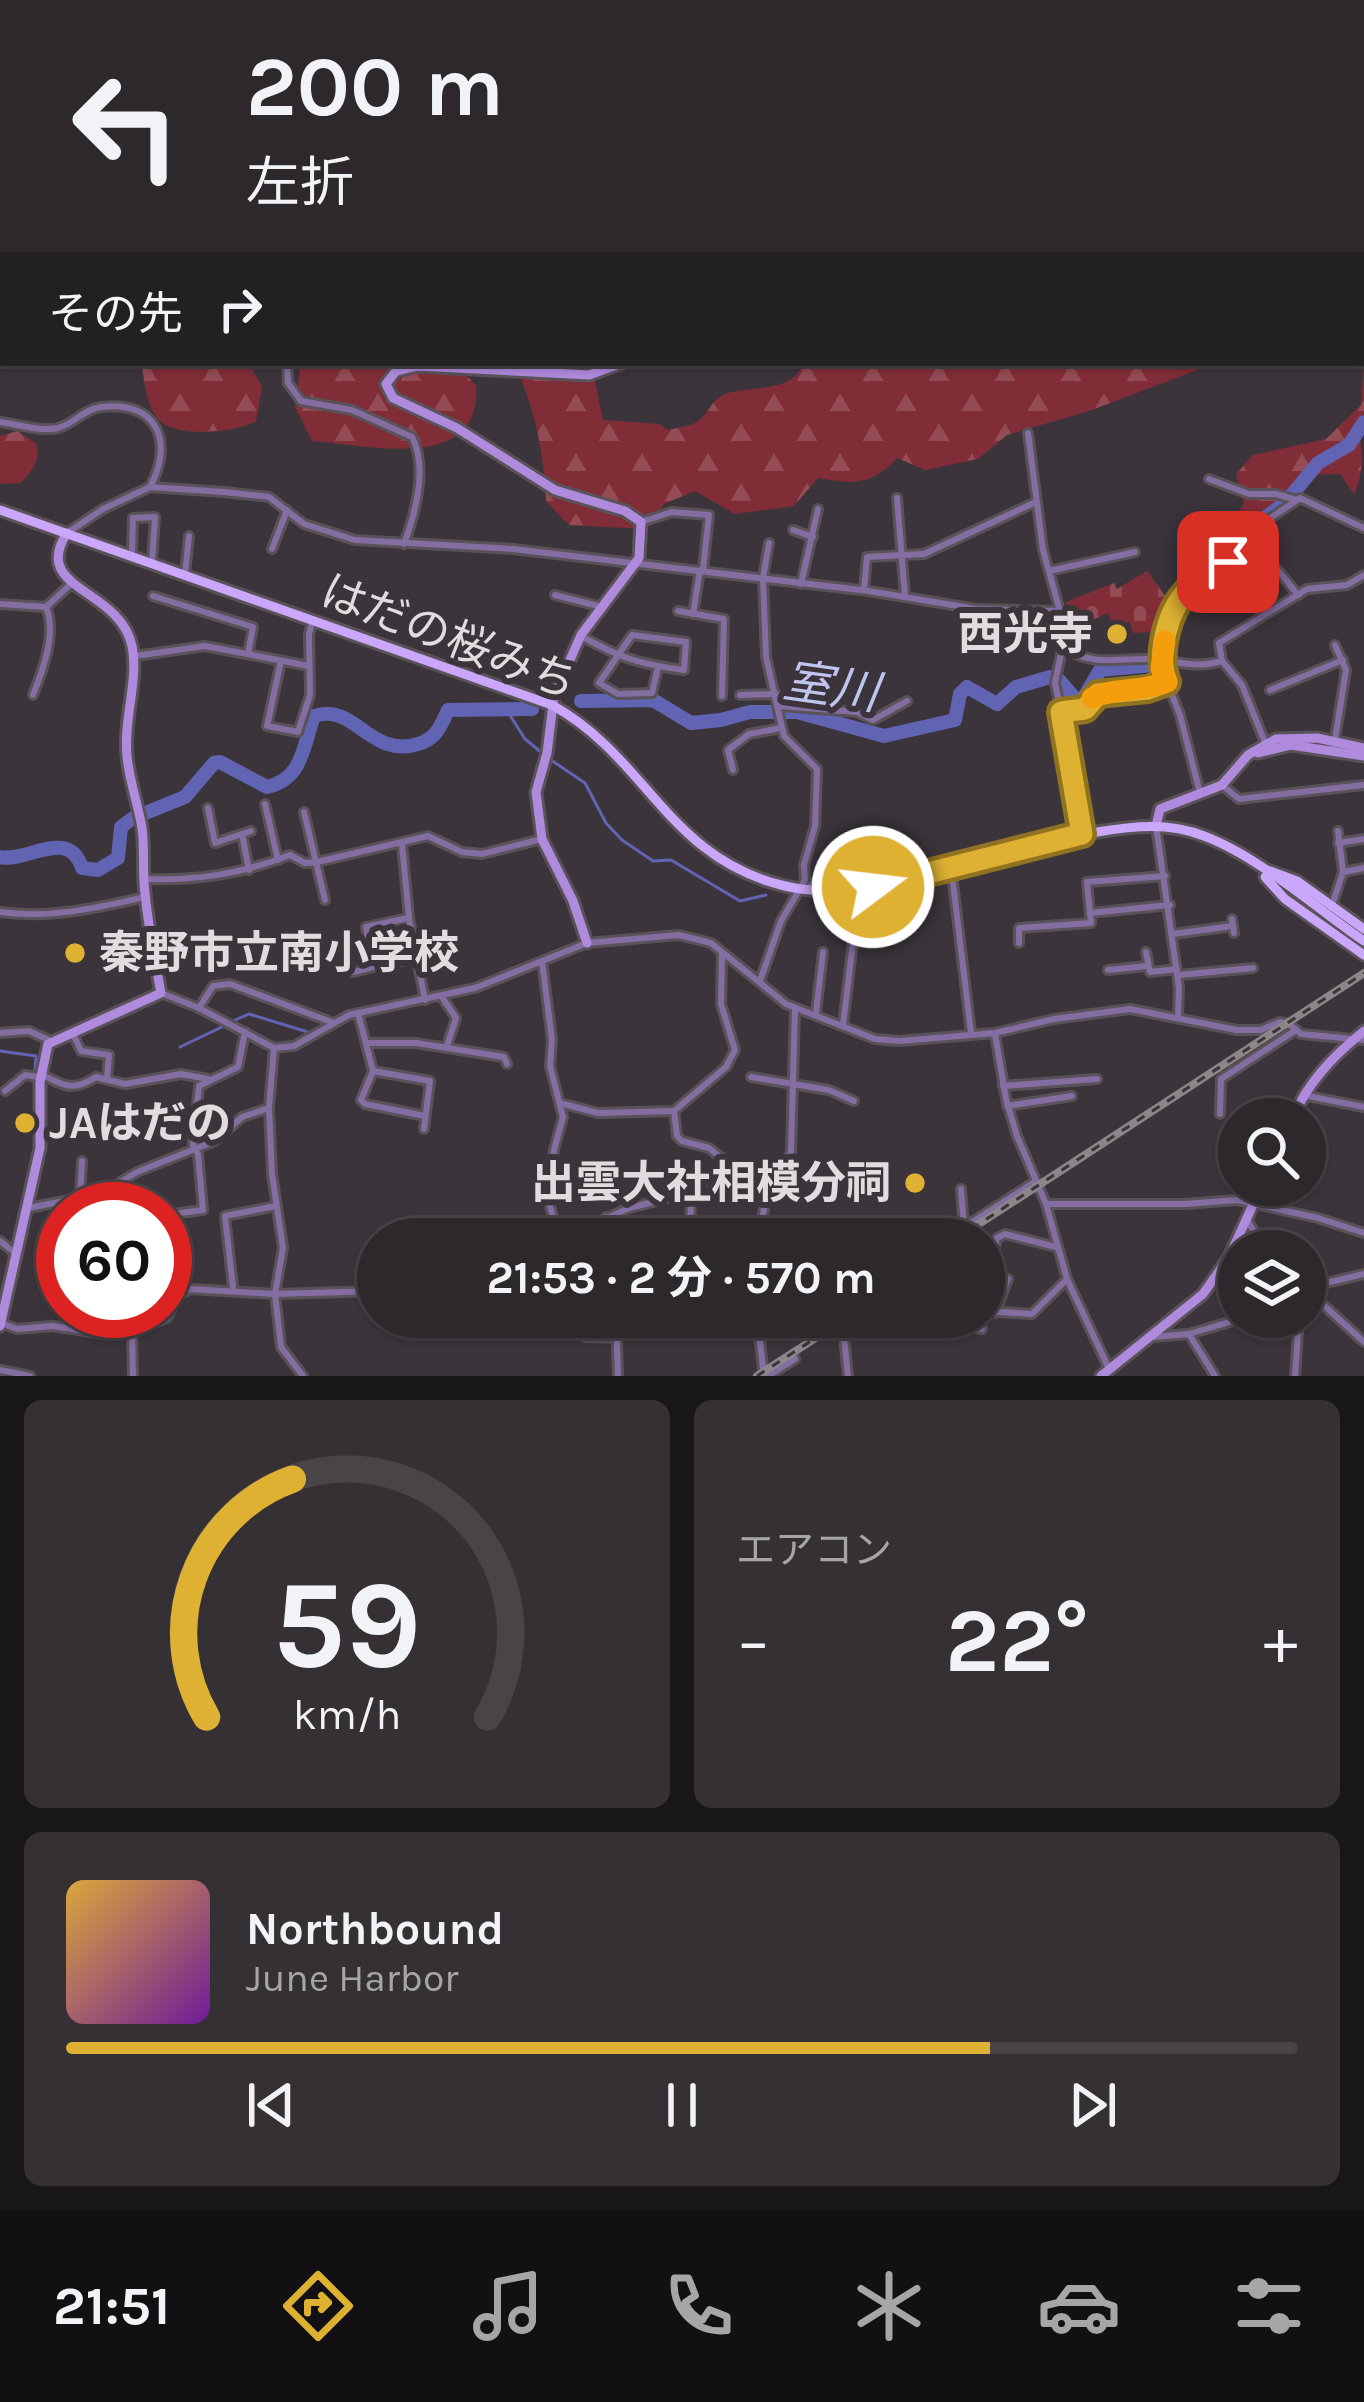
<!DOCTYPE html>
<html lang="ja">
<meta charset="utf-8">
<style>
body{margin:0;font-family:Karla,"Noto Sans JP",sans-serif;background:#343034;color:#f1f3f6;height:100vh;display:flex;flex-direction:column;font-size:45px;white-space:nowrap}
*{box-sizing:border-box;margin:0}
p{font-size:39px;color:#a6a6a9}
.icon{flex:none;width:66px;height:66px;fill:none;stroke:currentColor;stroke-width:2;stroke-linecap:round;stroke-linejoin:round}
.map{position:relative;height:1376px;overflow:hidden}
.panel{display:flex;flex-direction:column;gap:24px;padding:24px;background:#181618;flex:1}
.panel>*{flex:none}
.guide{position:absolute;left:0px;top:0px;width:1365px;height:366px;box-shadow:0 3px 9px #0004,0 0 0 3px #484448;background:#2c282c;color:#f1f3f6;overflow:hidden}
.fabs{position:absolute;left:1218px;top:1098px;display:grid;gap:24px}
.fabs a{display:grid;place-items:center;width:108px;height:108px;border-radius:50%;background:#2c282c;box-shadow:0 3px 9px #0004,0 0 0 3px #484448;font-size:60px}
.speed{position:absolute;left:36px;top:1182px;display:flex;gap:24px;font-size:60px;font-weight:700;text-align:center}
.speed>*{display:grid;place-content:center;width:156px;height:156px;border-radius:50%;background:#2c282c;box-shadow:0 3px 9px #0004,0 0 0 3px #484448;line-height:1}
.speed .limit{border:18px solid #d22;background:#fff;color:#111}
.pin{position:absolute;display:grid;place-items:center;width:102px;height:102px;color:#fff;margin:-51px;border-radius:24px;box-shadow:0 6px 18px #0006}
.me{position:absolute;width:132px;margin:-66px;rotate:75deg;stroke-linejoin:round;filter:drop-shadow(0 0 9px #0008)}
.turn{display:flex;align-items:center;gap:42px;height:252px;padding:0 48px;font-size:54px}
.turn .icon{width:156px;height:156px;stroke-width:2.5}
.turn b{display:block;font-size:84px;line-height:102px}
.then{display:flex;align-items:center;height:114px;padding:0 48px;background:#0003;gap:24px;font-size:45px}
.big{font-size:90px;font-weight:700;line-height:1.1}
.panel .widget{flex:1;display:flex;flex-direction:column;justify-content:center;gap:18px;min-width:0;padding:0 42px;border-radius:18px;background:#343034}
.panel .dial{align-items:center;gap:0}
.dial svg{height:312px;overflow:visible;fill:none;stroke:#484448;stroke-width:7;stroke-linecap:round;text-anchor:middle}
.dial text{fill:#f1f3f6;stroke:none}
.song{display:flex;align-items:center;gap:36px}
.cover{width:144px;height:144px;border-radius:18px;background:linear-gradient(135deg,hsl(40 70% 55%),hsl(280 70% 35%))}
.played{height:12px;border-radius:6px;background:linear-gradient(90deg,#deb133 75%,#484448 75%)}
.keys{display:flex;justify-content:space-around;direction:ltr}
.heat{display:flex;justify-content:space-between;align-items:center;font-size:66px;direction:ltr}
.panel .tiles{flex:1;display:grid;gap:24px;grid-template-columns:1fr 1fr}
.widget:last-child{grid-column:span 2}
.trip{position:absolute;left:357px;top:1218px;width:648px;height:120px;border-radius:60px;background:#2c282c;box-shadow:0 3px 9px #0004,0 0 0 3px #484448;font-weight:700;line-height:120px;text-align:center}
.menu{display:flex;height:192px;justify-content:space-around;align-items:center;background:#121012;color:#a6a6a9}
.menu .icon{width:84px;height:84px}
.menu .selected{color:#deb133}
.menu b{font-size:54px;color:#f1f3f6}
.map>svg:first-child{display:block}
.forest{fill:url(#forest-firs)}
.cemetery{fill:url(#cemetery-stones)}
.lines{fill:none;stroke-linecap:round;stroke-linejoin:round}
.stream{stroke:#6164b3;stroke-width:3}
.river{stroke:#6164b3;stroke-width:14}
.street-casing{stroke:#595359;stroke-width:12}
.secondary-casing{stroke:#595359;stroke-width:15}
.primary-casing{stroke:#595359;stroke-width:15}
.street{stroke:#846da1;stroke-width:6}
.secondary{stroke:#af8add;stroke-width:9}
.primary{stroke:#cba7fb;stroke-width:9}
.rail-casing{stroke:#8b868a;stroke-width:8}
.rail{stroke:#3b353b;stroke-width:3;stroke-dasharray:9;stroke-linecap:butt}
.route-casing{stroke:#907321;stroke-width:30}
.route{stroke:#deb133;stroke-width:21}
.slow{stroke:#f59e0b;stroke-width:21}
.poi-dot{fill:#deb133;stroke:#3b353b;stroke-width:4.5}
.labels{text-anchor:middle;dominant-baseline:central;stroke-width:12;stroke-linejoin:round;paint-order:stroke}
.poi-label{font-size:45px;font-weight:bold;fill:#e0dcdf;stroke:#3b353b;text-anchor:end}
.street-label{font-size:45px;fill:#e0dcdf;stroke:#3b353b}
.water-label{font-size:48px;font-style:italic;fill:#c0c5f0;stroke:#3b353b}
</style>
<div class="map">
<svg width="1364" height="1376" viewBox="0 0 1364 1376">
<defs>
<pattern id="forest-firs" width="22" height="20" patternUnits="userSpaceOnUse" patternTransform="scale(3)"><rect width="22" height="20" fill="#812d38"/><path d="M5 1l3.5 6h-7zM16 11l3.5 6h-7z" fill="#934b54"/></pattern>
<pattern id="cemetery-stones" width="16" height="16" patternUnits="userSpaceOnUse" patternTransform="scale(3)"><rect width="16" height="16" fill="#812d38"/><path d="M2 7V4a2 2 0 0 1 4 0v3zM10 15v-3a2 2 0 0 1 4 0v3z" fill="#934b54"/></pattern>
</defs>
<rect width="100%" height="100%" fill="#3b353b"/>
<g class="forest">
<path d="M 0,0 L 201,0 L 3,3 L 0,166 Z"/>
<path d="M 258,0 L 723,0 L 727,3 L 258,3 Z"/>
<path d="M 141,363 L 249,363 L 262,387 L 256,421 C 236,433 176,438 159,420 C 146,406 145,381 141,363 Z"/>
<path d="M 301,363 L 453,363 L 476,385 C 483,474 367,445 312,441 L 295,407 Z"/>
<path d="M 514,363 L 591,363 L 603,420 L 659,424 L 668,430 C 677,428 689,426 697,422 C 708,415 711,400 725,394 C 748,385 796,394 802,363 L 1264,363 L 1260,367 L 1205,367 L 1089,411 L 1007,435 L 978,459 L 925,470 L 897,458 C 872,486 853,484 818,478 L 794,506 L 735,514 L 695,491 L 664,504 L 646,529 L 569,525 L 546,501 C 544,452 535,408 514,363 Z"/>
<path d="M 1364,366 L 1364,413 L 1356,425 C 1364,449 1364,472 1354,494 L 1340,474 L 1302,475 L 1216,559 L 1190,569 L 1184,560 C 1191,547 1197,534 1211,527 C 1226,518 1235,519 1244,503 L 1236,474 L 1253,455 L 1326,439 L 1361,405 Z"/>
<path d="M 17,431 L 36,443 C 41,461 32,471 20,483 L 0,484 L 0,436 Z"/>
</g>
<path class="cemetery" d="M 1147,571 L 1166,597 L 1151,632 L 1133,633 L 1130,622 L 1112,623 L 1108,613 L 1075,628 L 1066,602 L 1114,583 L 1117,589 Z"/>
<g class="lines">
<g class="stream">
<path d="M 0,72 L 3,73"/>
<path d="M 506,709 L 525,739 L 542,753"/>
<path d="M 551,760 L 585,783 L 606,823 L 622,840 L 653,861 L 671,860 L 740,901 L 766,895"/>
<path d="M 233,1021 L 249,1014 L 311,1033"/>
<path d="M 180,1047 L 224,1026"/>
<path d="M 0,1051 L 36,1056 L 35,1071"/>
</g>
<g class="river">
<path d="M 1160,634 L 1179,590 L 1219,564 L 1243,534 L 1285,503 L 1318,463 L 1349,445 L 1364,422"/>
<path d="M 581,701 L 653,700 L 691,723 L 721,720 L 750,712 L 797,712 L 884,736 L 955,720 L 960,694 L 967,687 L 997,704 L 1016,687 L 1050,677 L 1060,681 L 1080,704 L 1100,670 L 1153,665"/>
<path d="M 0,857 C 27,863 69,826 82,868 L 98,870 L 118,858 L 121,827 L 133,818 L 185,797 L 214,763 L 220,762 L 267,787 C 303,779 303,746 314,716 C 355,702 370,759 418,744 C 436,739 441,726 448,710 L 532,709"/>
</g>
<defs>
<g id="street">
<path d="M 1007,0 L 1008,3"/>
<path d="M 851,3 L 851,0"/>
<path d="M 0,212 L 3,212"/>
<path d="M 287,363 L 288,383 L 301,401 L 352,410 L 412,437 C 428,467 415,514 404,544"/>
<path d="M 0,422 C 17,424 40,432 58,428 C 74,424 84,409 101,407 C 156,400 175,441 150,487"/>
<path d="M 1028,433 L 1043,550 L 1060,611"/>
<path d="M 1209,479 L 1249,494 L 1276,494 L 1297,500"/>
<path d="M 897,498 L 905,596"/>
<path d="M 641,522 L 672,512 L 709,515 L 703,570"/>
<path d="M 793,530 L 813,537"/>
<path d="M 67,533 L 103,509 L 150,487 L 224,492 L 269,497 L 304,524 L 355,540 L 513,549 L 869,591 L 976,609 L 1060,611 L 1062,649 L 1055,683 L 1070,752 L 1081,834"/>
<path d="M 1251,537 L 1298,595"/>
<path d="M 272,549 L 287,510"/>
<path d="M 132,554 L 133,518 L 155,517 L 152,563"/>
<path d="M 1049,571 L 1135,552"/>
<path d="M 185,574 L 189,536"/>
<path d="M 801,584 L 818,509"/>
<path d="M 864,589 L 867,557 L 924,554 L 1036,502"/>
<path d="M 555,595 L 602,607"/>
<path d="M 153,596 L 253,627 L 248,654"/>
<path d="M 0,604 L 46,607 L 72,583"/>
<path d="M 678,611 L 724,619 L 722,696"/>
<path d="M 693,614 L 700,570"/>
<path d="M 581,636 C 621,658 638,664 684,670 L 686,642 L 632,635 L 599,683 L 618,694 L 652,693 L 658,667"/>
<path d="M 1062,649 C 1102,666 1106,659 1146,659 C 1176,659 1190,670 1222,661"/>
<path d="M 135,656 L 205,646 L 309,666"/>
<path d="M 281,661 L 267,726 L 298,732 L 310,695 L 309,634 L 313,620"/>
<path d="M 1270,690 L 1343,660"/>
<path d="M 33,695 C 43,670 57,632 46,607"/>
<path d="M 740,695 L 776,694"/>
<path d="M 780,706 L 857,712 L 873,720 L 907,701"/>
<path d="M 1061,712 L 1085,709 L 1098,694 L 1148,689 L 1167,682"/>
<path d="M 1266,745 L 1242,685 L 1222,661 L 1219,643 L 1307,589 L 1347,585 L 1364,575"/>
<path d="M 1334,746 L 1346,670 L 1335,645"/>
<path d="M 733,770 L 728,750 L 749,734 L 781,728"/>
<path d="M 1223,786 L 1239,799 L 1364,785"/>
<path d="M 1200,793 L 1180,715 L 1161,667 L 1169,626 L 1187,591 L 1222,569 L 1263,523 L 1300,498 L 1364,528"/>
<path d="M 265,804 L 278,860"/>
<path d="M 208,808 L 215,843 L 251,831"/>
<path d="M 304,812 L 325,900"/>
<path d="M 1156,826 L 1179,988 L 1178,1017"/>
<path d="M 242,834 L 249,870"/>
<path d="M 1338,843 L 1364,839"/>
<path d="M 402,844 L 409,918 L 425,1000"/>
<path d="M 951,866 L 971,1033"/>
<path d="M 1344,872 L 1364,868"/>
<path d="M 143,879 C 196,881 241,874 290,855 L 305,863 L 317,862 L 428,836 L 462,852 L 482,854 L 542,839"/>
<path d="M 806,889 L 845,858 L 883,857 L 887,883"/>
<path d="M 1332,905 L 1343,872 L 1338,831"/>
<path d="M 0,912 C 50,919 97,908 145,897"/>
<path d="M 1090,913 L 1170,905"/>
<path d="M 408,918 L 366,927 L 373,967 L 416,958"/>
<path d="M 1232,919 L 1234,933"/>
<path d="M 1173,934 L 1233,926"/>
<path d="M 1019,943 L 1019,928 L 1091,923 L 1087,882 L 1165,876"/>
<path d="M 1146,952 L 1150,972 L 1177,969"/>
<path d="M 542,961 L 552,1040 L 550,1066 L 563,1117 L 554,1150 L 549,1203 L 560,1239"/>
<path d="M 1108,970 L 1147,966"/>
<path d="M 353,972 L 373,967"/>
<path d="M 1179,975 L 1253,968"/>
<path d="M 760,981 L 781,921 L 805,880 L 804,865 L 815,826 L 817,769 L 784,736 L 766,657 L 763,578 L 769,543"/>
<path d="M 161,993 L 199,1008 L 274,1048 L 294,1046 L 349,1015 L 475,988 L 587,943 L 679,935 L 711,943 L 786,1004 L 875,1039 L 899,1041 L 995,1033 L 1054,1019 L 1130,1009 L 1237,1030 L 1261,1030 L 1280,1022 L 1289,1024 L 1301,1034 L 1364,1040"/>
<path d="M 442,997 L 456,1018 L 447,1046"/>
<path d="M 199,1008 L 213,986 L 230,984 L 334,1023"/>
<path d="M 358,1013 L 373,1071 L 430,1081 L 424,1129"/>
<path d="M 816,1013 L 823,952"/>
<path d="M 843,1025 L 854,934"/>
<path d="M 0,1033 L 29,1031 L 51,1041"/>
<path d="M 73,1034 L 81,1051 L 109,1055 L 107,1078"/>
<path d="M 995,1034 L 1006,1099 L 1017,1136 L 1046,1204 L 1067,1279 L 1109,1369"/>
<path d="M 367,1043 L 416,1043 L 504,1057 L 507,1064"/>
<path d="M 274,1048 L 269,1108 L 272,1174 L 283,1248 L 275,1294 L 281,1347 L 303,1376"/>
<path d="M 373,1071 L 361,1100 L 365,1104 L 425,1116"/>
<path d="M 41,1074 C 64,1086 73,1092 96,1077 L 125,1084 L 181,1074 L 208,1079"/>
<path d="M 751,1077 L 829,1090 L 854,1101"/>
<path d="M 1003,1086 L 1097,1079"/>
<path d="M 5,1091 L 25,1075 L 40,1077"/>
<path d="M 1303,1095 L 1364,1107"/>
<path d="M 560,1103 L 598,1113 L 674,1111 L 726,1067 L 735,1050 L 721,1004 L 722,954"/>
<path d="M 1007,1106 L 1072,1096"/>
<path d="M 674,1111 L 677,1136 L 682,1141 L 709,1148 L 725,1161 L 775,1185"/>
<path d="M 1220,1114 L 1221,1079 L 1296,1030"/>
<path d="M 115,1187 L 124,1209"/>
<path d="M 961,1189 L 964,1227"/>
<path d="M 80,1198 L 82,1161"/>
<path d="M 1046,1204 L 1185,1204 L 1237,1200 L 1318,1218 L 1364,1233"/>
<path d="M 28,1208 L 101,1194 L 137,1172 L 215,1141 L 242,1117 L 269,1108"/>
<path d="M 140,1209 L 154,1209"/>
<path d="M 165,1215 L 203,1210 L 198,1154 L 193,1145 L 199,1086 L 238,1067 L 245,1032"/>
<path d="M 606,1217 L 609,1239"/>
<path d="M 1247,1220 L 1266,1251"/>
<path d="M 955,1233 L 1036,1181"/>
<path d="M 562,1239 L 629,1208 L 710,1188 L 730,1189 L 766,1199"/>
<path d="M 690,1239 L 691,1193"/>
<path d="M 758,1239 L 766,1199 L 791,1152 L 795,1008"/>
<path d="M 0,1241 L 15,1253"/>
<path d="M 984,1269 L 1008,1279 L 995,1313"/>
<path d="M 989,1271 L 997,1238 L 1005,1234 L 1056,1247"/>
<path d="M 233,1287 L 225,1216 L 276,1206"/>
<path d="M 1305,1288 L 1364,1342"/>
<path d="M 1305,1288 L 1364,1274"/>
<path d="M 134,1311 L 136,1331"/>
<path d="M 984,1311 L 1032,1314 L 1067,1279"/>
<path d="M 616,1317 L 618,1376"/>
<path d="M 757,1317 L 764,1376"/>
<path d="M 929,1317 L 929,1320 L 982,1329"/>
<path d="M 1,1323 L 17,1329 L 53,1326 L 103,1334 L 132,1332 L 167,1318 L 178,1296 L 190,1289 L 275,1294 L 378,1291"/>
<path d="M 132,1332 L 133,1376"/>
<path d="M 1189,1334 L 1215,1376"/>
<path d="M 586,1337 L 617,1338"/>
<path d="M 1152,1337 L 1189,1334 L 1246,1317"/>
<path d="M 0,1370 L 30,1376"/>
<path d="M 768,1376 L 795,1359"/>
<path d="M 848,1376 L 843,1327 L 855,1319"/>
<path d="M 1295,1376 L 1299,1317"/>
</g>
<g id="secondary">
<path d="M 736,0 L 744,3"/>
<path d="M 1258,753 L 1291,745 L 1364,756"/>
<path d="M 1156,826 L 1160,809 L 1222,785 L 1248,755 L 1276,739 L 1317,738 L 1364,748"/>
<path d="M 587,943 L 573,901 L 542,839 L 536,792 L 547,753 L 554,696 L 581,635 L 639,558 L 641,522 L 625,511 L 555,490 L 457,428 L 393,398 L 386,384 L 396,371 L 417,366 L 589,375 L 622,363"/>
<path d="M 1292,1119 C 1308,1082 1333,1056 1364,1031"/>
<path d="M 0,1326 L 40,1148 L 40,1082 L 48,1044 L 161,993 C 155,960 148,926 145,893 C 142,871 145,850 142,828 C 138,804 129,780 127,756 C 123,720 139,680 132,646 C 120,588 30,590 67,533"/>
<path d="M 1101,1376 L 1203,1294 L 1229,1257 L 1262,1185"/>
</g>
<g id="primary">
<path d="M 0,510 L 552,705 C 648,758 667,858 785,886 C 843,900 899,880 954,865 C 1002,852 1048,840 1097,832 C 1133,826 1169,822 1204,836 C 1258,856 1316,908 1364,941"/>
<path d="M 1270,871 L 1297,881 L 1364,929"/>
<path d="M 1265,877 L 1285,899 L 1364,955"/>
</g>
</defs>
<use href="#street" class="street-casing"/>
<use href="#secondary" class="secondary-casing"/>
<use href="#primary" class="primary-casing"/>
<use href="#street" class="street"/>
<use href="#secondary" class="secondary"/>
<use href="#primary" class="primary"/>
<defs>
<g id="rail">
<path d="M 956,1239 L 1364,973"/>
<path d="M 757,1376 L 848,1317"/>
</g>
</defs>
<use href="#rail" class="rail-casing"/>
<use href="#rail" class="rail"/>
</g>
<g class="lines">
<defs>
<path id="route" d="M 873,887 L 1082,834 L 1061,712 L 1085,709 L 1098,694 L 1148,689 L 1167,682 C 1156,655 1167,611 1188,590 C 1200,578 1216,574 1228,562"/>
</defs>
<use href="#route" class="route-casing"/>
<use href="#route" class="route"/>
<path class="slow" d="M 1092,698 C 1115,687 1142,692 1167,682 L 1161,668 L 1165,641"/>
</g>
<g class="poi-dot">
<circle cx="1117" cy="634" r="12"/>
<circle cx="75" cy="953" r="12"/>
<circle cx="25" cy="1123" r="12"/>
<circle cx="915" cy="1183" r="12"/>
</g>
<g class="labels">
<g class="poi-label">
<text x="1093" y="634">西光寺</text>
<text x="99" y="953" text-anchor="start">秦野市立南小学校</text>
<text x="49" y="1123" text-anchor="start">JAはだの</text>
<text x="891" y="1183">出雲大社相模分祠</text>
</g>
<g class="street-label">
<text transform="translate(449 637) rotate(21)">はだの桜みち</text>
</g>
<g class="water-label">
<text transform="translate(831 687) rotate(8)">室川</text>
</g>
</g>
</svg>
<div class="fabs">
<a><svg class="icon" aria-label="search" viewBox="0 0 24 24"><circle cx="10" cy="10" r="6"/><path d="M15 15l6 6"/></svg></a>
<a><svg class="icon" aria-label="layers" viewBox="0 0 24 24"><path d="M12 4l9 5-9 5-9-5zM3 14l9 5 9-5"/></svg></a>
</div>
<div class="speed"><div class="limit">60</div></div>
<div class="pin" style="left:1228px;top:562px;background:#d93025"><svg class="icon" aria-label="arrive" viewBox="0 0 24 24"><path d="M6 21V4h12l-3 4 3 4H6"/></svg></div>
<svg class="me" style="left:873px;top:887px" viewBox="-20 -20 40 40"><circle r="17" fill="#deb133" stroke="#fff" stroke-width="3"/><path d="M0-11L8 9 0 5-8 9z" fill="#fff"/></svg>
<div class="trip">21:53 · 2 分 · 570 m</div>
<div class="guide">
<div class="turn"><svg class="icon" aria-label="left" viewBox="0 0 24 24"><path d="M17 20v-9H6M10 6l-5 5 5 5"/></svg><div><b>200 m</b>左折</div></div>
<div class="then">その先<svg class="icon" aria-label="right" viewBox="0 0 24 24"><path d="M7 20v-9h11M14 6l5 5-5 5"/></svg></div>
</div>
</div>
<section class="panel">
<div class="tiles">
<div class="widget dial"><svg viewBox="0 0 100 80">
<path d="M14 69A42 42 0 1 1 86 69"/>
<path d="M14 69A42 42 0 0 1 36 8" stroke="#deb133"/>
<text x="50" y="56" font-size="32" font-weight="700">59</text>
<text x="50" y="72" font-size="11">km/h</text>
</svg></div>
<div class="widget"><p>エアコン</p>
<div class="heat"><a>−</a><b class="big">22°</b><a>+</a></div>
</div>
<div class="widget">
<div class="song"><i class="cover"></i><div><b>Northbound</b><p>June Harbor</p></div></div>
<div class="played"></div>
<div class="keys"><svg class="icon" aria-label="previous" viewBox="0 0 24 24"><path d="M18 5L8 12l10 7zM5 5v14"/></svg><svg class="icon" aria-label="pause" viewBox="0 0 24 24"><path d="M8 5v14M16 5v14"/></svg><svg class="icon" aria-label="next" viewBox="0 0 24 24"><path d="M6 5l10 7-10 7zM19 5v14"/></svg></div>
</div>
</div>
</section>
<nav class="menu">
<b>21:51</b>
<svg class="icon selected" aria-label="directions" viewBox="0 0 24 24"><path d="M12 3l9 9-9 9-9-9zM9 14v-3h6M13 9l2 2-2 2"/></svg>
<svg class="icon" aria-label="music" viewBox="0 0 24 24"><path d="M9 18V5l10-2v13"/><circle cx="6" cy="18" r="3"/><circle cx="16" cy="16" r="3"/></svg>
<svg class="icon" aria-label="phone" viewBox="0 0 24 24"><path d="M5 4h4l2 5-3 2q2 4 5 5l2-3 5 2v4C11 20 4 13 5 4z"/></svg>
<svg class="icon" aria-label="climate" viewBox="0 0 24 24"><path d="M12 3v18M4 7l16 10M4 17L20 7"/></svg>
<svg class="icon" aria-label="car" viewBox="0 0 24 24"><path d="M5 17H2v-5l4-1 3-4h7l3 4 3 1v5h-3M9 17h6M6 11h13"/><circle cx="7" cy="17" r="2"/><circle cx="17" cy="17" r="2"/></svg>
<svg class="icon" aria-label="filters" viewBox="0 0 24 24"><path d="M4 7h16M4 17h16"/><circle cx="9" cy="7" r="2"/><circle cx="15" cy="17" r="2"/></svg>
</nav>
